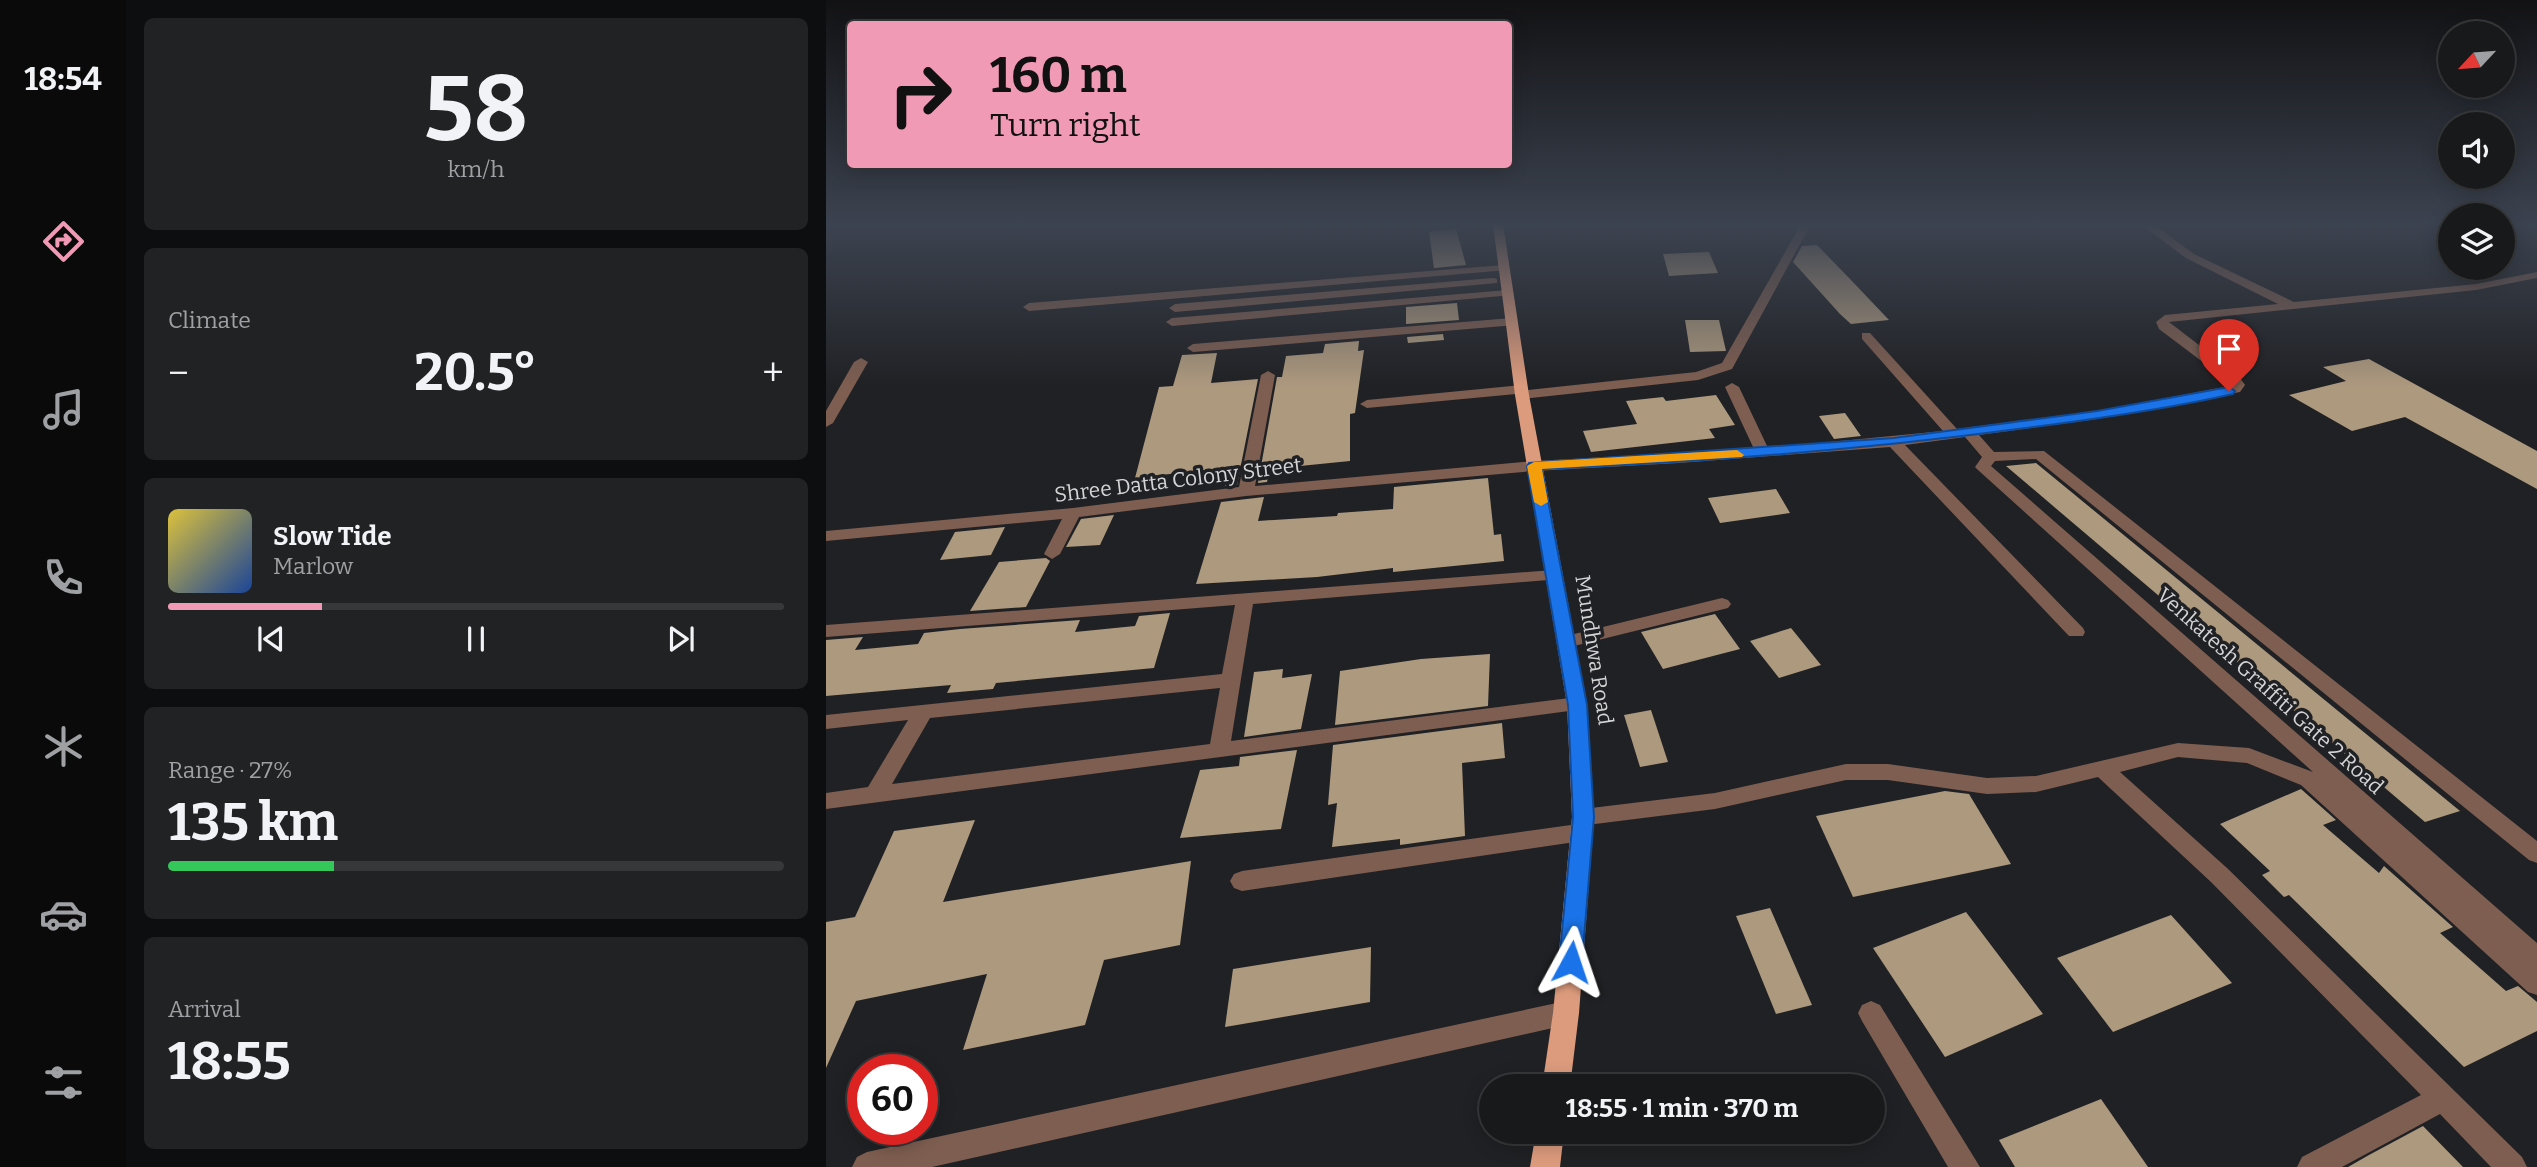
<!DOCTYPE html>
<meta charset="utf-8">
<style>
body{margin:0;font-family:Bitter,serif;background:#212224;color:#f1f3f6;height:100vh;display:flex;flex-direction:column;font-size:26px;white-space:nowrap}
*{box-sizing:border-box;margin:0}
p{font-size:23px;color:#9fa0a3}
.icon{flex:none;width:38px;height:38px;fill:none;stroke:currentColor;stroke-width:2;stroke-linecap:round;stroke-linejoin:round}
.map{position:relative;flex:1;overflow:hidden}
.panel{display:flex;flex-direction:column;gap:18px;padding:18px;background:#0d0e0f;width:700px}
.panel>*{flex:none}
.hud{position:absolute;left:21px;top:21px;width:665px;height:147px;border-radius:7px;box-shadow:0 4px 18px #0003,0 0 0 2px #36383a;background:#f09ab6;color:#111;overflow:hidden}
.needle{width:46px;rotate:244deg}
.fabs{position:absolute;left:1612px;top:21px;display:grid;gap:14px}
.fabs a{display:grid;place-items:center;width:77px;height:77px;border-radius:50%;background:#18191b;box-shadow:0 4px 18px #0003,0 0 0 2px #36383a;font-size:35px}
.speed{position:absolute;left:21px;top:1054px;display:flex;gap:14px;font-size:35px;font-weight:700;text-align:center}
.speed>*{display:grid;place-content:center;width:91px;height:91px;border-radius:50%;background:#18191b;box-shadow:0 4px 18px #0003,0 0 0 2px #36383a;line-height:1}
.speed .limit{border:10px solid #d22;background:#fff;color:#111}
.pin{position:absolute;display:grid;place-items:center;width:60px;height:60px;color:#fff;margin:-72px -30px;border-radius:50% 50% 50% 0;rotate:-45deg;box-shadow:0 0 7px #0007}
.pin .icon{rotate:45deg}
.me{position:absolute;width:77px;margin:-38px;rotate:5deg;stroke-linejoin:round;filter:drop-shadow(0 0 5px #0008)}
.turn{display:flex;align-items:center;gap:24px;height:147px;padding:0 28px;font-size:32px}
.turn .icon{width:91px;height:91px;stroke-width:2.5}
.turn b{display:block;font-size:49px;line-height:60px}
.big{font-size:52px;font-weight:700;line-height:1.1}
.panel .card{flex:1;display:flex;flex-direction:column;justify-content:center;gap:10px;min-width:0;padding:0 24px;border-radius:10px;background:#212224}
.panel .dial{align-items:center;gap:0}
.dial b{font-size:91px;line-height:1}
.song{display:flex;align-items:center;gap:21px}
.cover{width:84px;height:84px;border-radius:10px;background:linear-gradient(135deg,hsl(50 70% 55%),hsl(220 70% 35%))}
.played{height:7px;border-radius:4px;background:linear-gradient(90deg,#f09ab6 25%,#36383a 25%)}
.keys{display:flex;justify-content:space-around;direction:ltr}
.heat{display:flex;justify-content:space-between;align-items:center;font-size:38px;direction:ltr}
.charge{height:10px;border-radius:5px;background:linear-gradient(90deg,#34c759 27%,#36383a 0)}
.trip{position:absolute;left:653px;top:1074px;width:406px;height:70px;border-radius:35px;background:#18191b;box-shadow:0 4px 18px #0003,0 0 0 2px #36383a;font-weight:700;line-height:70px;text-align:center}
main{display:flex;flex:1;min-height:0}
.dock{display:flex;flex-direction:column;width:126px;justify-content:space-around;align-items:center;background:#0a0a0b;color:#9fa0a3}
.dock .icon{width:49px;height:49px}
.dock .on{color:#f09ab6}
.dock b{font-size:32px;color:#f1f3f6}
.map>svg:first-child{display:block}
.building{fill:#ad997e}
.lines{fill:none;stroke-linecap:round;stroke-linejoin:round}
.minor{fill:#7e5e50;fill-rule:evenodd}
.major{fill:#dc9b7d;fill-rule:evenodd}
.route{fill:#1a73e8;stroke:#114b97;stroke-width:2}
.slow{fill:#f59e0b}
.labels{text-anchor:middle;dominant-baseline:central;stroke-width:7;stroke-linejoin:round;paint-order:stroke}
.street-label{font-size:21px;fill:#d4d4d6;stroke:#202124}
</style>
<main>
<nav class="dock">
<b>18:54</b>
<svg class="icon on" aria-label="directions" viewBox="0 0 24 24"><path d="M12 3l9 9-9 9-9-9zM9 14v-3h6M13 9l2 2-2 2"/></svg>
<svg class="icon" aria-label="music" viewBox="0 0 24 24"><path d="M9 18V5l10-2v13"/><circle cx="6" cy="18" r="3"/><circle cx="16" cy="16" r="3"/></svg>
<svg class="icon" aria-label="phone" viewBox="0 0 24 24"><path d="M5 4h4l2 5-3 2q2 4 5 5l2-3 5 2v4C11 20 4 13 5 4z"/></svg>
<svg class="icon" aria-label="climate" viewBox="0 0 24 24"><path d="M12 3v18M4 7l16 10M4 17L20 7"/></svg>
<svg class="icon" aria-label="car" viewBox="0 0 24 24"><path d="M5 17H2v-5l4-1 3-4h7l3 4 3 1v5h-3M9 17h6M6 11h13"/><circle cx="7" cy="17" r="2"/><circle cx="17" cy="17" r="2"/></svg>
<svg class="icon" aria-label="filters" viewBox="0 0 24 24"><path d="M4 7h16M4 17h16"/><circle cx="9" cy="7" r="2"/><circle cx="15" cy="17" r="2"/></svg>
</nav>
<section class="panel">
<div class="card dial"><b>58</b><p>km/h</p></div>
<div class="card"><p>Climate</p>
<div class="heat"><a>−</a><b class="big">20.5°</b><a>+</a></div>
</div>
<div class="card">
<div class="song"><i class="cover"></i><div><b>Slow Tide</b><p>Marlow</p></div></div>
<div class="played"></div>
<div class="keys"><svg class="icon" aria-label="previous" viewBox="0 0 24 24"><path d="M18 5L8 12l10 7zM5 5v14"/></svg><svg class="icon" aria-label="pause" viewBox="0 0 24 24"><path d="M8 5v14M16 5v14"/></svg><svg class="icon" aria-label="next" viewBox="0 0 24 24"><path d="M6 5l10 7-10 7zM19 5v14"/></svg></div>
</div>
<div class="card"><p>Range · 27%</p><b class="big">135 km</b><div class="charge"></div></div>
<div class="card"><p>Arrival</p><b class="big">18:55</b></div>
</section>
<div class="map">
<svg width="1711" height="1167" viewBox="0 0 1711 1167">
<rect width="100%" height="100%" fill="#202124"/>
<g class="building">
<path d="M 630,229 L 640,265 L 608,268 L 603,232 Z"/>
<path d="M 991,245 L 1025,280 L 1063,320 L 1025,324 L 1014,314 L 967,262 L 976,246 Z"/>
<path d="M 883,252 L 892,273 L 843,276 L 837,254 Z"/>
<path d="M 631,303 L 633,320 L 580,324 L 580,307 Z"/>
<path d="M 859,320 L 893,320 L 900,351 L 864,352 Z"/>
<path d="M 617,334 L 618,340 L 582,343 L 581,337 Z"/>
<path d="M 533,341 L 532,351 L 538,350 L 529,413 L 524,414 L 524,461 L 444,469 L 441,482 L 432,483 L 451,377 L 456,377 L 460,356 L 497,353 L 499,344 Z"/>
<path d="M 391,353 L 385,383 L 432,379 L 411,485 L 399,486 L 405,467 L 309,478 L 333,387 L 347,386 L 356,355 Z"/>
<path d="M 1543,359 L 1711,451 L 1711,489 L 1579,417 L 1526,431 L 1463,395 L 1520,381 L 1497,367 Z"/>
<path d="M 890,395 L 909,425 L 883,429 L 889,438 L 765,452 L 757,431 L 811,424 L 800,401 L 837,397 L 840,401 Z"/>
<path d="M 1019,413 L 1035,436 L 1008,439 L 993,416 Z"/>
<path d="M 1210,463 L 1634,811 L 1599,822 L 1180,466 Z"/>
<path d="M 662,478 L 668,535 L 675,534 L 678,561 L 567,572 L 567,568 L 491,577 L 370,584 L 395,502 L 438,497 L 432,521 L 511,516 L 512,513 L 567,509 L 568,487 Z"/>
<path d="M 950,489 L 964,513 L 894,523 L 882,498 Z"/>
<path d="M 288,515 L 274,545 L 240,547 L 255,519 Z"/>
<path d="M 179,527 L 165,555 L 114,560 L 129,532 Z"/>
<path d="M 220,558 L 224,561 L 200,607 L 144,611 L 173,562 Z"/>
<path d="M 344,613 L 328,668 L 170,683 L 167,689 L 121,693 L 125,685 L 0,696 L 0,640 L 37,637 L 29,650 L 92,644 L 98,633 L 134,629 L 254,620 L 249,632 L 309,626 L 313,616 Z"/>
<path d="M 889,614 L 914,649 L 837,669 L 815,632 Z"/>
<path d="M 965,628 L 995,665 L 953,678 L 924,641 Z"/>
<path d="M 664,654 L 662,706 L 509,725 L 514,671 L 595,659 Z"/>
<path d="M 457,669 L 456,678 L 486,674 L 475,729 L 418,737 L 428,672 Z"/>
<path d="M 825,710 L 842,762 L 814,767 L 798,715 Z"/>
<path d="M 676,723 L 679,758 L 636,763 L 639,836 L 574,845 L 574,839 L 506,847 L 511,803 L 502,805 L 507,745 Z"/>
<path d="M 471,750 L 455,829 L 354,838 L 374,770 L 413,766 L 414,757 Z"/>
<path d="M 1475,789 L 1510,820 L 1497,825 L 1553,873 L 1558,866 L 1627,927 L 1614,933 L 1680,991 L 1692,986 L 1711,1002 L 1711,1031 L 1638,1067 L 1463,895 L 1458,897 L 1436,875 L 1444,871 L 1394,824 Z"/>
<path d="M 1119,791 L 1143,794 L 1185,864 L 1027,897 L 990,816 Z"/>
<path d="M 149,820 L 117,902 L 365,861 L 354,945 L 278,960 L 259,1025 L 137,1050 L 161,974 L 30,1001 L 0,1068 L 0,922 L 29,917 L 68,831 Z"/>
<path d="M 944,908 L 986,1005 L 950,1014 L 910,916 Z"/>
<path d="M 1140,912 L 1217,1014 L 1119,1057 L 1047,948 Z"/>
<path d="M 1345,915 L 1406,983 L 1287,1032 L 1231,958 Z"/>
<path d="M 545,947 L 544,1002 L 399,1027 L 407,969 Z"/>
<path d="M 1275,1099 L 1322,1167 L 1189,1167 L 1173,1140 Z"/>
<path d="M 1597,1126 L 1637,1167 L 1522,1167 L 1543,1155 Z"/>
</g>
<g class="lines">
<g class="minor">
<path d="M 975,224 L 985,224 L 906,369 L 872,380 L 696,399 L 691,398 L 690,394 L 541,408 L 534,404 L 541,400 L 696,385 L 701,386 L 702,390 L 870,372 L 896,363 Z"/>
<path d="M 1315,224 L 1327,224 L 1368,254 L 1468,302 L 1650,284 L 1711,272 L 1711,278 L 1650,290 L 1343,322 L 1412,375 L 1419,385 L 1414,392 L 1271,419 L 1153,435 L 1168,452 L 1218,451 L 1711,841 L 1711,863 L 1703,860 L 1210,459 L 1169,461 L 1165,466 L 1711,943 L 1711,995 L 1702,992 L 1475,785 L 1421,763 L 1352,757 L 1294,772 L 1401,868 L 1696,1157 L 1701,1167 L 1665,1167 L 1614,1114 L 1516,1167 L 1471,1167 L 1476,1157 L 1595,1095 L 1385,882 L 1272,777 L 1210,792 L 1161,794 L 1062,780 L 1020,780 L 889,809 L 761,825 L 767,832 L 764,838 L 756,841 L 416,891 L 408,888 L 404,881 L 408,874 L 416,871 L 752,824 L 746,817 L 749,811 L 757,809 L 889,793 L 1020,764 L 1062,764 L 1161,778 L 1210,776 L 1352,743 L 1423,748 L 1487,772 L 1152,470 L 1149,467 L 1156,457 L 1139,437 L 1079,445 L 1257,628 L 1259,632 L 1257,636 L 1243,636 L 1064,447 L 853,463 L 708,471 L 420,496 L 253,517 L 234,554 L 226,559 L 218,554 L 236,519 L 0,541 L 0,531 L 247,508 L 413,487 L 435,375 L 442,371 L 449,375 L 429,486 L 708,461 L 928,449 L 899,387 L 906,383 L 913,387 L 942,448 L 1117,431 L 1036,339 L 1036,333 L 1044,333 L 1131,429 L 1271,411 L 1404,386 L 1402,381 L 1333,329 L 1330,322 L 1339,315 L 1452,304 L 1360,258 Z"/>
<path d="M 678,265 L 684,268 L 682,270 L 203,311 L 197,307 L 203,303 Z"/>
<path d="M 667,278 L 671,279 L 671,283 L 349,312 L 343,308 L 349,304 Z"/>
<path d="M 682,290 L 688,293 L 686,295 L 346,326 L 340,322 L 346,318 Z"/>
<path d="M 686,318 L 692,322 L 690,325 L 367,352 L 361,348 L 367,344 Z"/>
<path d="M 35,358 L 42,362 L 7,423 L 0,427 L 0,411 L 28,362 Z"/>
<path d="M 728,570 L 734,571 L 737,575 L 734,579 L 427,604 L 405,741 L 751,697 L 758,699 L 761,704 L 758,709 L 0,809 L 0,793 L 42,787 L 82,720 L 0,729 L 0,715 L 396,674 L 409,605 L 0,637 L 0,625 ZM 394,688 L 384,744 L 66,784 L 104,718 Z"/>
<path d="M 896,598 L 902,600 L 905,604 L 902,608 L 740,648 L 731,642 L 740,636 Z"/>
<path d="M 740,1001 L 749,1005 L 753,1013 L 749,1021 L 740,1025 L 106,1167 L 26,1167 L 31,1157 L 41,1152 Z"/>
<path d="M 1045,1001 L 1054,1005 L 1154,1167 L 1122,1167 L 1036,1021 L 1032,1013 L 1036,1005 Z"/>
</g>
<g class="major">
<path d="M 667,224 L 677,224 L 703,395 L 761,704 L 768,817 L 753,1013 L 744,1087 L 716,1087 L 727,1013 L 746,817 L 741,704 L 689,395 Z"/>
<path d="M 710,1132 L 738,1132 L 734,1167 L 704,1167 Z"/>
</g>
</g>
<linearGradient id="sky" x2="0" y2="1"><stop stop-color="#121214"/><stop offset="0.58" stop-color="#3c4350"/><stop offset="1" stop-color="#3c4350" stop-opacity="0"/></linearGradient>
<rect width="1711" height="387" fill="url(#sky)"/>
<path class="route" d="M 1403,387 L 1409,391 L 1407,394 C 1337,410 1264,420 1192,429 C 1034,450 875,462 716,469 L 761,705 L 768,817 L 756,962 L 753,969 L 745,972 L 737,969 L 733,962 L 747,817 L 742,705 L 701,466 L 703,463 L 1068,438 L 1271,411 Z"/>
<path class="slow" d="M 911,450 L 918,455 L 916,457 L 716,469 L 722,502 L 715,506 L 708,502 L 701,466 L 708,462 Z"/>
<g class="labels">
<g class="street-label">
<text transform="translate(352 480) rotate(-7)">Shree Datta Colony Street</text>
<text transform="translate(768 650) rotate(81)">Mundhwa Road</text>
<text transform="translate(1444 691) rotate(42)">Venkatesh Graffiti Gate 2 Road</text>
</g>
</g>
</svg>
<div class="fabs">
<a><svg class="needle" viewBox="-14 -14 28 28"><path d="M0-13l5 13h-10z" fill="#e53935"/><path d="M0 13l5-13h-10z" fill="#9fa0a3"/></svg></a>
<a><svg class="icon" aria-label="sound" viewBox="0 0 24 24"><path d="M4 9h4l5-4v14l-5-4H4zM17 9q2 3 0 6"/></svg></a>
<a><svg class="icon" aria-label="layers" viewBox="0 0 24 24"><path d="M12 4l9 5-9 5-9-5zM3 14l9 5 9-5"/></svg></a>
</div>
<div class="speed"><div class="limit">60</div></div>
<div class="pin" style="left:1403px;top:391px;background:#d93025"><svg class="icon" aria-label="arrive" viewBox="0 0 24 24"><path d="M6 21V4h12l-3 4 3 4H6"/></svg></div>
<svg class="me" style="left:745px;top:962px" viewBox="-20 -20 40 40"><path d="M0-17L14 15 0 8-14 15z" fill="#1a73e8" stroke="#fff" stroke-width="4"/></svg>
<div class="trip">18:55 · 1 min · 370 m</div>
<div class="hud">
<div class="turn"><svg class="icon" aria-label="right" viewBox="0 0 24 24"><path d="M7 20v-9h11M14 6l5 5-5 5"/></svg><div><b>160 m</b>Turn right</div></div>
</div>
</div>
</main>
